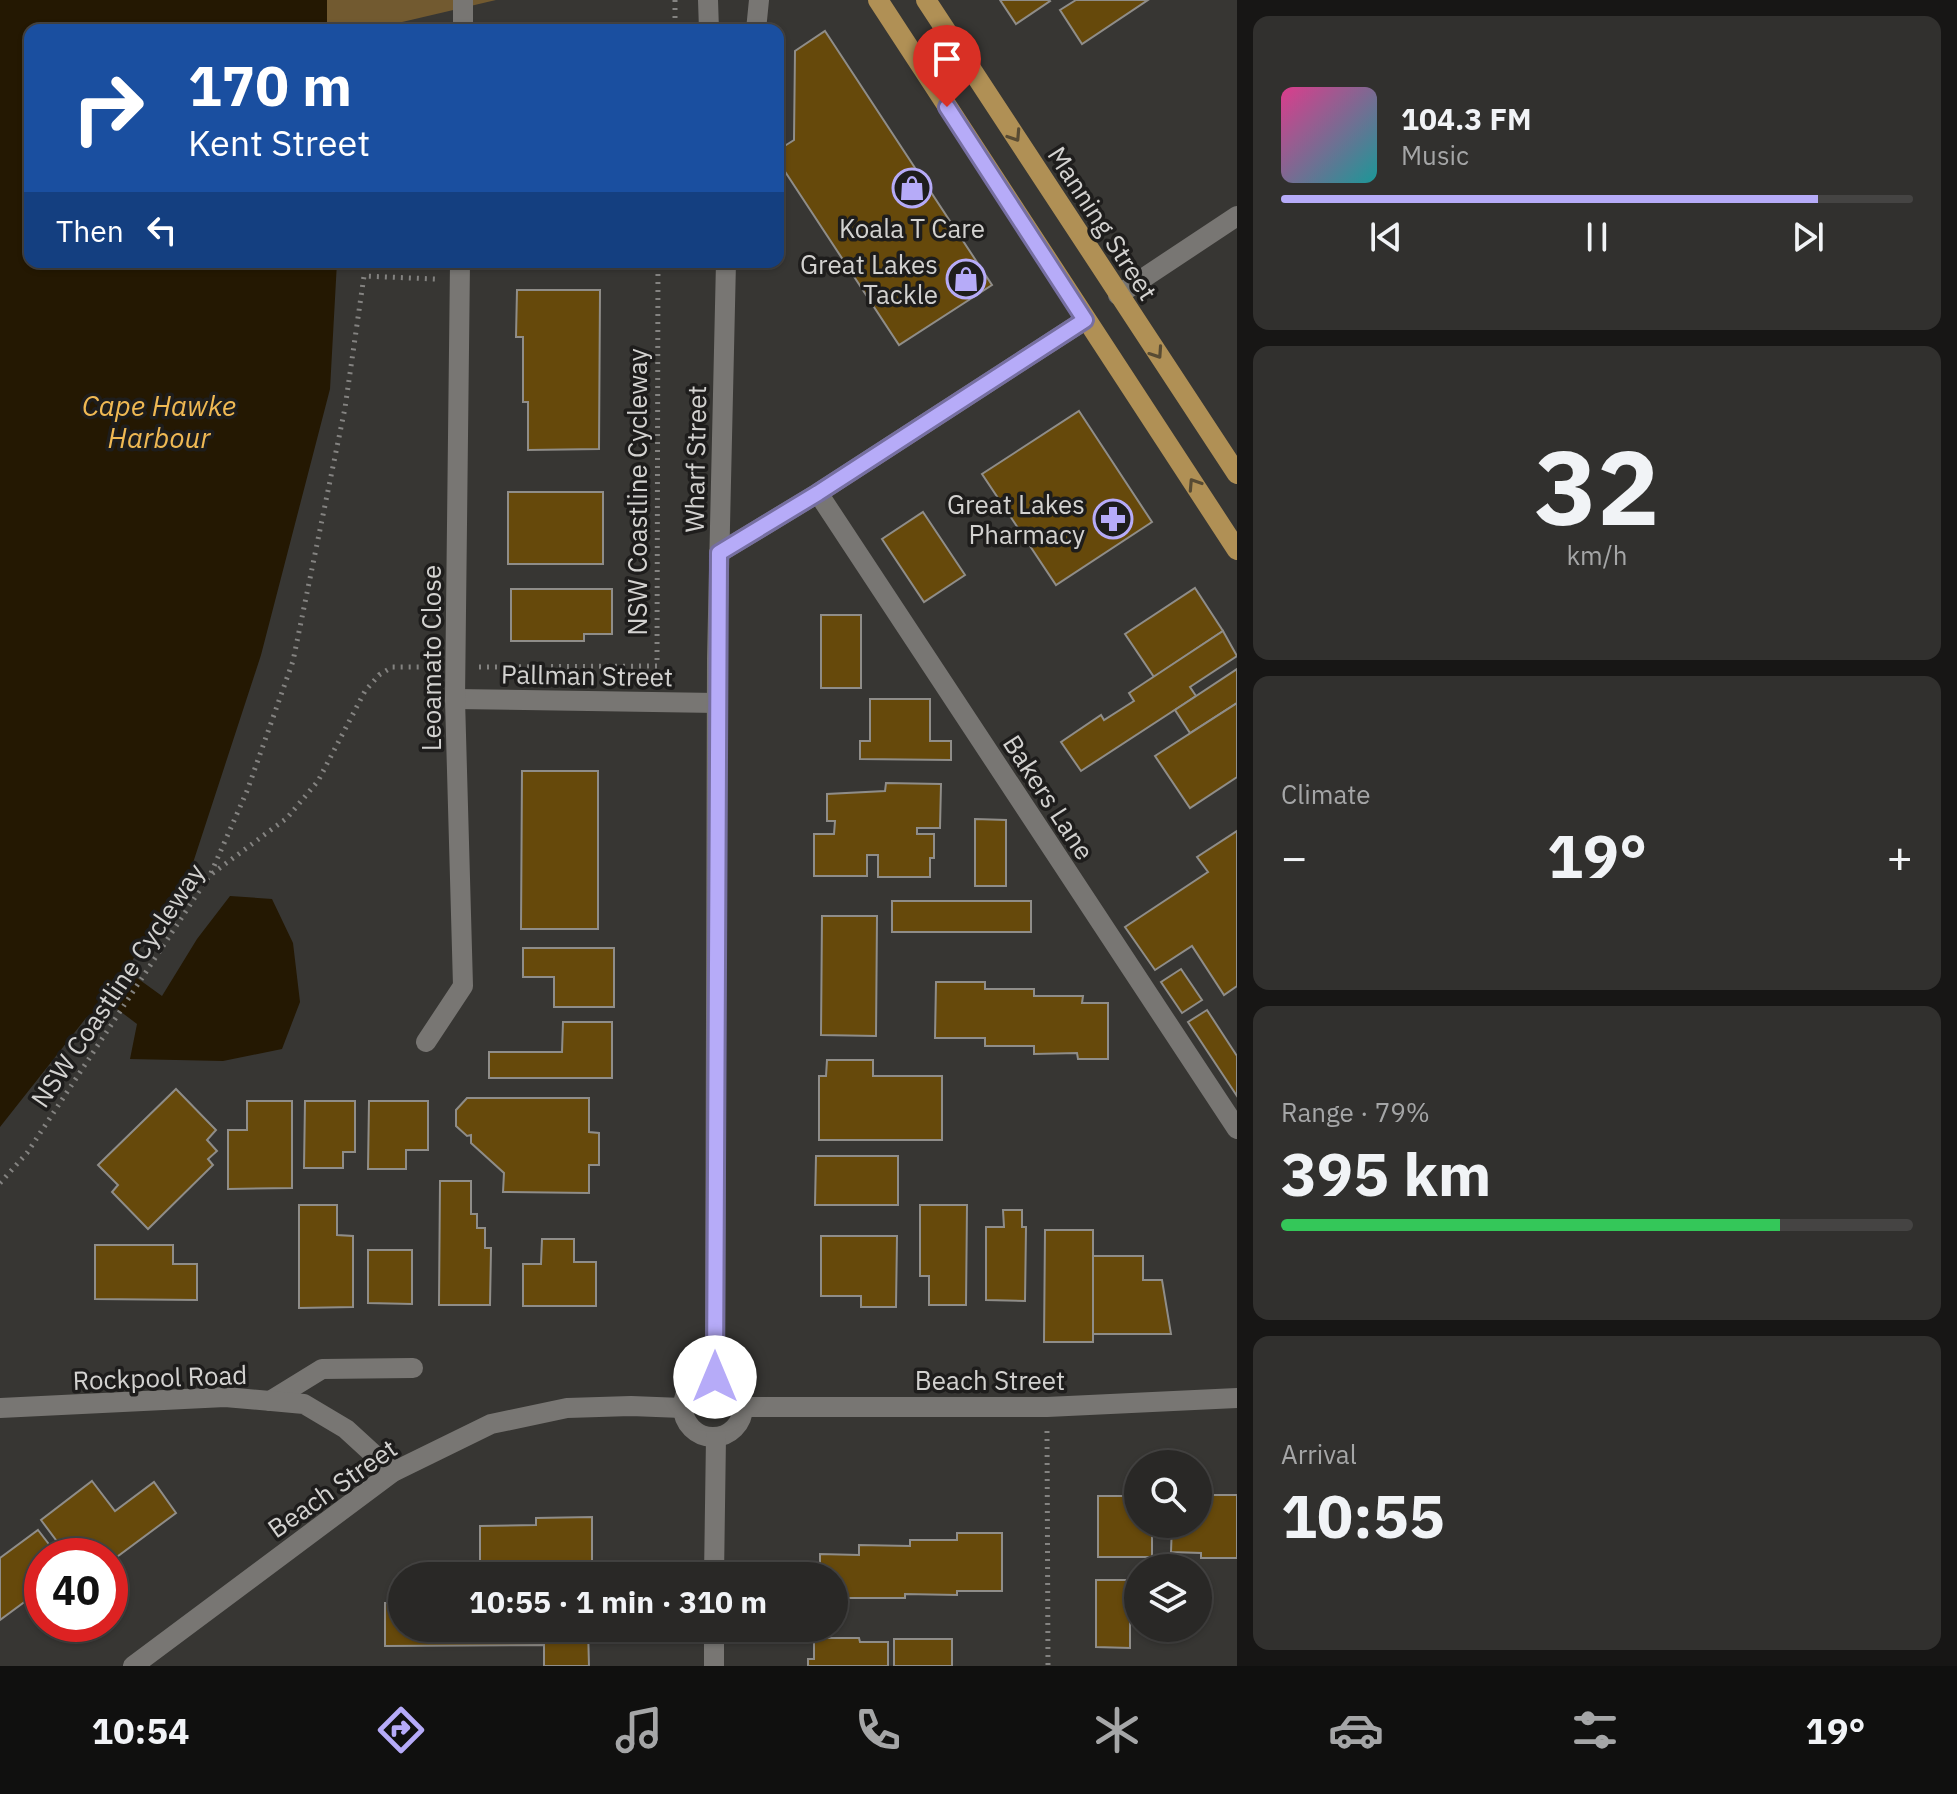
<!DOCTYPE html>
<meta charset="utf-8">
<style>
body{margin:0;font-family:"IBM Plex Sans",sans-serif;background:#31302e;color:#f1f3f6;height:100vh;display:flex;flex-direction:column;font-size:30px;white-space:nowrap}
*{box-sizing:border-box;margin:0}
p{font-size:26px;color:#a5a6a7}
.icon{flex:none;width:44px;height:44px;fill:none;stroke:currentColor;stroke-width:2;stroke-linecap:round;stroke-linejoin:round}
.map{position:relative;flex:1;overflow:hidden}
.drawer{display:flex;flex-direction:column;gap:16px;padding:16px;background:#171615;width:720px}
.drawer>*{flex:none}
.top-card{position:absolute;left:24px;top:24px;width:760px;height:244px;border-radius:16px;box-shadow:0 2px 6px #0004,0 0 0 2px #454443;background:#1a4fa0;color:#fff;overflow:hidden}
.controls{position:absolute;left:1124px;top:1450px;display:grid;gap:16px}
.controls a{display:grid;place-items:center;width:88px;height:88px;border-radius:50%;background:#292826;box-shadow:0 2px 6px #0004,0 0 0 2px #454443;font-size:40px}
.speed{position:absolute;left:24px;top:1538px;display:flex;gap:16px;font-size:40px;font-weight:700;text-align:center}
.speed>*{display:grid;place-content:center;width:104px;height:104px;border-radius:50%;background:#292826;box-shadow:0 2px 6px #0004,0 0 0 2px #454443;line-height:1}
.speed .limit{border:12px solid #d22;background:#fff;color:#111}
.pin{position:absolute;display:grid;place-items:center;width:68px;height:68px;color:#fff;margin:-82px -34px;border-radius:50% 50% 50% 0;rotate:-45deg;box-shadow:0 0 8px #0007}
.pin .icon{rotate:45deg}
.me{position:absolute;width:88px;margin:-44px;rotate:0deg;stroke-linejoin:round;filter:drop-shadow(0 0 6px #0008)}
.turn{display:flex;align-items:center;gap:28px;height:168px;padding:0 32px;font-size:36px}
.turn .icon{width:104px;height:104px;stroke-width:2.5}
.turn b{display:block;font-size:56px;line-height:68px}
.then{display:flex;align-items:center;height:76px;padding:0 32px;background:#0003;gap:16px;font-size:30px}
.big{font-size:60px;font-weight:700;line-height:1.1}
.drawer .tile{flex:1;display:flex;flex-direction:column;justify-content:center;gap:12px;min-width:0;padding:0 28px;border-radius:16px;background:#31302e}
.drawer .dial{align-items:center;gap:0}
.dial b{font-size:104px;line-height:1}
.song{display:flex;align-items:center;gap:24px}
.cover{width:96px;height:96px;border-radius:12px;background:linear-gradient(135deg,hsl(330 70% 55%),hsl(180 70% 35%))}
.played{height:8px;border-radius:4px;background:linear-gradient(90deg,#b6abf8 85%,#454443 85%)}
.keys{display:flex;justify-content:space-around;direction:ltr}
.heat{display:flex;justify-content:space-between;align-items:center;font-size:44px;direction:ltr}
.charge{height:12px;border-radius:6px;background:linear-gradient(90deg,#34c759 79%,#454443 0)}
.trip{position:absolute;left:388px;top:1562px;width:460px;height:80px;border-radius:40px;background:#292826;box-shadow:0 2px 6px #0004,0 0 0 2px #454443;font-weight:700;line-height:80px;text-align:center}
.tab-bar{display:flex;height:128px;justify-content:space-around;align-items:center;background:#10100f;color:#a5a6a7}
.tab-bar .icon{width:56px;height:56px}
.tab-bar .current{color:#b6abf8}
.tab-bar b{font-size:36px;color:#f1f3f6}
main{display:flex;flex:1;min-height:0}
.map>svg:first-child{display:block}
.green{fill:#725a30}
.water{fill:#241802}
.building{fill:#66490b;stroke:#8f8d89;stroke-width:2}
.lines{fill:none;stroke-linecap:round;stroke-linejoin:round}
.path{stroke:#848381;stroke-width:5;stroke-dasharray:2 6;stroke-linecap:butt}
.minor{stroke:#787673;stroke-width:20}
.major{stroke:#b09055;stroke-width:20}
.oneway{stroke:#584b33}
.route-casing{stroke:#766fa1;stroke-width:20}
.route{stroke:#b6abf8;stroke-width:14}
.labels{text-anchor:middle;dominant-baseline:central;stroke-width:7;stroke-linejoin:round;paint-order:stroke}
.street-label{font-size:26px;fill:#d3d2d0;stroke:#1e1d1c}
.poi-label{font-size:26px;fill:#d3d2d0;stroke:#1e1d1c;text-anchor:end}
.water-label{font-size:28px;font-style:italic;fill:#f0b953;stroke:#1e1d1c}
</style>
<main>
<div class="map">
<svg width="1237" height="1666" viewBox="0 0 1237 1666">
<rect width="100%" height="100%" fill="#373633"/>
<path class="green" d="M 320,0 L 496,0 L 368,30 L 325,30 Z"/>
<path class="water" d="M 0,0 L 327,0 L 327,30 L 30,30 L 30,262 L 337,262 L 330,389 L 261,655 L 190,872 L 126,970 L 162,996 L 197,939 L 230,896 L 272,899 L 293,943 L 300,1002 L 282,1049 L 223,1061 L 130,1059 L 137,1024 L 108,1002 L 86,1018 L 0,1127 Z"/>
<g class="building">
<path d="M 1000,0 L 1049,0 L 1050,1 L 1016,24 Z"/>
<path d="M 1076,0 L 1148,0 L 1082,44 L 1060,10 Z"/>
<path d="M 825,31 L 992,285 L 899,345 L 782,167 L 783,147 L 794,140 L 795,51 Z"/>
<path d="M 517,290 L 600,290 L 599,449 L 528,450 L 528,402 L 523,402 L 523,337 L 516,337 Z"/>
<path d="M 1079,411 L 1152,522 L 1056,585 L 982,474 Z"/>
<rect x="508" y="492" width="95" height="72"/>
<path d="M 923,512 L 965,575 L 924,602 L 882,539 Z"/>
<path d="M 1195,588 L 1223,631 L 1154,677 L 1125,634 Z"/>
<path d="M 511,589 L 612,589 L 612,634 L 584,634 L 584,641 L 511,641 Z"/>
<rect x="821" y="615" width="40" height="73"/>
<path d="M 1223,631 L 1237,656 L 1190,687 L 1196,696 L 1081,771 L 1061,742 L 1101,715 L 1104,720 L 1134,701 L 1129,693 Z"/>
<path d="M 1237,669 L 1237,703 L 1190,733 L 1175,710 Z"/>
<path d="M 870,699 L 930,699 L 930,741 L 951,741 L 951,760 L 860,759 L 860,741 L 870,741 Z"/>
<path d="M 1237,703 L 1237,777 L 1190,808 L 1155,756 Z"/>
<path d="M 522,771 L 598,771 L 598,929 L 521,929 Z"/>
<path d="M 886,783 L 941,784 L 940,828 L 917,828 L 917,834 L 934,834 L 934,858 L 930,858 L 930,877 L 878,877 L 878,855 L 867,855 L 867,876 L 814,876 L 814,834 L 834,834 L 835,821 L 827,821 L 827,794 L 885,791 Z"/>
<path d="M 975,819 L 1006,820 L 1006,886 L 975,886 Z"/>
<path d="M 1237,831 L 1237,986 L 1224,995 L 1192,946 L 1155,970 L 1125,927 L 1208,872 L 1197,857 Z"/>
<rect x="892" y="901" width="139" height="31"/>
<path d="M 822,916 L 877,916 L 876,1036 L 821,1035 Z"/>
<path d="M 523,948 L 614,948 L 614,1007 L 554,1007 L 554,977 L 523,977 Z"/>
<path d="M 1181,969 L 1202,1000 L 1182,1013 L 1161,982 Z"/>
<path d="M 936,982 L 985,982 L 985,989 L 1034,989 L 1034,996 L 1083,996 L 1082,1003 L 1108,1003 L 1108,1059 L 1078,1059 L 1077,1053 L 1034,1054 L 1034,1046 L 985,1046 L 985,1038 L 935,1038 Z"/>
<path d="M 1207,1010 L 1237,1056 L 1237,1096 L 1188,1022 Z"/>
<path d="M 563,1022 L 612,1022 L 612,1078 L 489,1078 L 489,1052 L 562,1052 Z"/>
<path d="M 827,1060 L 873,1060 L 873,1076 L 942,1076 L 942,1140 L 819,1140 L 819,1076 L 826,1076 Z"/>
<path d="M 176,1089 L 216,1130 L 207,1140 L 217,1151 L 208,1159 L 213,1165 L 148,1229 L 112,1192 L 118,1185 L 98,1165 Z"/>
<path d="M 467,1098 L 589,1098 L 589,1132 L 599,1133 L 599,1165 L 589,1165 L 589,1193 L 503,1192 L 504,1173 L 471,1143 L 471,1135 L 467,1136 L 456,1126 L 456,1110 Z"/>
<path d="M 247,1101 L 292,1101 L 292,1188 L 228,1189 L 228,1130 L 247,1130 Z"/>
<path d="M 305,1101 L 355,1101 L 355,1152 L 343,1152 L 343,1168 L 304,1168 Z"/>
<path d="M 369,1101 L 428,1101 L 428,1150 L 406,1150 L 406,1169 L 368,1169 Z"/>
<path d="M 816,1156 L 898,1156 L 898,1205 L 815,1205 Z"/>
<path d="M 440,1181 L 471,1181 L 471,1214 L 477,1214 L 477,1228 L 485,1228 L 485,1248 L 491,1248 L 490,1305 L 439,1305 Z"/>
<path d="M 299,1205 L 337,1205 L 337,1235 L 353,1236 L 353,1307 L 299,1308 Z"/>
<path d="M 920,1205 L 967,1205 L 966,1305 L 929,1305 L 929,1276 L 920,1276 Z"/>
<path d="M 1003,1210 L 1022,1210 L 1022,1227 L 1026,1227 L 1025,1301 L 986,1300 L 986,1227 L 1004,1227 Z"/>
<path d="M 1045,1230 L 1093,1230 L 1093,1342 L 1044,1342 Z"/>
<path d="M 821,1236 L 897,1236 L 896,1307 L 861,1307 L 861,1296 L 821,1296 Z"/>
<path d="M 542,1239 L 574,1239 L 574,1262 L 596,1262 L 596,1306 L 523,1306 L 523,1264 L 541,1264 Z"/>
<path d="M 95,1245 L 173,1245 L 173,1264 L 197,1264 L 197,1300 L 95,1299 Z"/>
<path d="M 368,1250 L 412,1250 L 412,1304 L 368,1303 Z"/>
<path d="M 1093,1256 L 1143,1256 L 1143,1280 L 1162,1280 L 1171,1334 L 1093,1334 Z"/>
<path d="M 92,1481 L 115,1511 L 154,1482 L 176,1513 L 110,1562 L 110,1556 L 68,1556 L 41,1520 Z"/>
<path d="M 1198,1495 L 1237,1495 L 1237,1558 L 1201,1558 L 1201,1553 L 1171,1552 L 1172,1524 L 1198,1524 Z"/>
<path d="M 1098,1496 L 1138,1496 L 1138,1524 L 1152,1524 L 1152,1557 L 1098,1557 Z"/>
<path d="M 592,1517 L 592,1563 L 534,1563 L 534,1570 L 480,1570 L 480,1526 L 536,1525 L 536,1518 Z"/>
<path d="M 38,1530 L 58,1556 L 42,1556 L 42,1589 L 0,1620 L 0,1558 Z"/>
<path d="M 957,1533 L 1002,1533 L 1002,1591 L 957,1591 L 957,1595 L 905,1594 L 905,1598 L 834,1598 L 834,1576 L 820,1576 L 820,1554 L 859,1555 L 859,1545 L 910,1546 L 910,1540 L 957,1540 Z"/>
<path d="M 1096,1580 L 1130,1580 L 1130,1648 L 1096,1647 Z"/>
<path d="M 385,1603 L 402,1603 L 402,1628 L 588,1628 L 589,1666 L 544,1666 L 544,1645 L 385,1646 Z"/>
<path d="M 814,1638 L 859,1638 L 860,1642 L 888,1642 L 888,1666 L 808,1666 L 808,1659 L 814,1659 Z"/>
<rect x="894" y="1639" width="58" height="27"/>
</g>
<g class="lines">
<g class="path">
<path d="M 675,0 L 675,30"/>
<path d="M 479,667 L 657,666 L 658,262"/>
<path d="M 211,873 L 247,791 L 293,661 L 345,408 L 364,276 L 435,279"/>
<path d="M 0,1183 L 27,1153 L 209,876 L 287,818 L 318,781 L 365,691 L 379,675 L 392,667 L 429,667"/>
<path d="M 1047,1431 L 1048,1666"/>
</g>
<g class="minor">
<path d="M 708,0 L 709,30"/>
<path d="M 463,30 L 463,0"/>
<path d="M 756,30 L 759,0"/>
<path d="M 1118,295 L 1237,216"/>
<path d="M 818,493 L 1237,1129"/>
<path d="M 719,553 L 818,493 L 1085,320"/>
<path d="M 455,699 L 717,703"/>
<path d="M 426,1042 L 463,986 L 455,699 L 460,262"/>
<path d="M 715,1377 L 717,658 L 726,262"/>
<circle cx="713" cy="1407" r="30"/>
<path d="M 270,1401 L 322,1369 L 413,1368"/>
<path d="M 743,1407 L 1047,1407 L 1237,1398"/>
<path d="M 0,1408 L 225,1397 L 304,1404 L 346,1429 L 393,1472"/>
<path d="M 714,1576 L 716,1437"/>
<path d="M 714,1628 L 714,1666"/>
<path d="M 133,1666 L 393,1472 L 491,1424 L 567,1408 L 631,1406 L 682,1408"/>
</g>
<g class="major">
<path d="M 878,0 L 1237,550"/>
<path d="M 926,0 L 1237,474"/>
</g>
</g>
<defs><path id="oneway-chevron" d="M-2-3.5L2.5 0L-2 3.5" fill="none" stroke-width="1.6" stroke-linecap="round" stroke-linejoin="round" transform="scale(2)"/></defs>
<g class="oneway">
<use href="#oneway-chevron" transform="translate(1015 136) rotate(57)"/>
<use href="#oneway-chevron" transform="translate(1157 353) rotate(56)"/>
<use href="#oneway-chevron" transform="translate(1194 484) rotate(-123)"/>
</g>
<g class="lines">
<defs>
<path id="route" d="M 715,1377 L 719,553 L 818,493 L 1085,320 L 947,107"/>
</defs>
<use href="#route" class="route-casing"/>
<use href="#route" class="route"/>
</g>
<defs>
<symbol id="shop-ring" viewBox="-11 -11 22 22"><circle r="9.5" fill="#1e1d1c" stroke="#b6abf8" stroke-width="1.5"/><path d="M-5-2.5h2.3a2.7 3.5 0 0 1 5.4 0H5L5.5 6h-11ZM-1.5-2.5h3a1.5 2.3 0 0 0-3 0Z" fill="#b6abf8"/></symbol>
<symbol id="pharmacy-ring" viewBox="-11 -11 22 22"><circle r="9.5" fill="#1e1d1c" stroke="#b6abf8" stroke-width="1.5"/><path d="M-2-6h4v4h4v4h-4v4h-4v-4h-4v-4h4Z" fill="#b6abf8"/></symbol>
</defs>
<g fill-rule="evenodd">
<use href="#shop-ring" x="890" y="166" width="44" height="44"/>
<use href="#shop-ring" x="944" y="257" width="44" height="44"/>
<use href="#pharmacy-ring" x="1091" y="497" width="44" height="44"/>
</g>
<g class="labels">
<g class="street-label">
<text transform="translate(1103 223) rotate(57)">Manning Street</text>
<text transform="translate(695 459) rotate(-89)">Wharf Street</text>
<text transform="translate(637 492) rotate(-90)">NSW Coastline Cycleway</text>
<text transform="translate(431 658) rotate(-90)">Leoamato Close</text>
<text transform="translate(587 675) rotate(1)">Pallman Street</text>
<text transform="translate(1049 797) rotate(57)">Bakers Lane</text>
<text transform="translate(117 985) rotate(-56)">NSW Coastline Cycleway</text>
<text transform="translate(160 1377) rotate(-2)">Rockpool Road</text>
<text x="990" y="1380">Beach Street</text>
<text transform="translate(332 1488) rotate(-35)">Beach Street</text>
</g>
<g class="poi-label">
<text x="912" y="228" text-anchor="middle">Koala T Care</text>
<text x="938" y="264">Great Lakes<tspan x="938" dy="30">Tackle</tspan></text>
<text x="1085" y="504">Great Lakes<tspan x="1085" dy="30">Pharmacy</tspan></text>
</g>
<g class="water-label">
<text x="159" y="405">Cape Hawke<tspan x="159" dy="32">Harbour</tspan></text>
</g>
</g>
</svg>
<div class="controls">
<a><svg class="icon" aria-label="search" viewBox="0 0 24 24"><circle cx="10" cy="10" r="6"/><path d="M15 15l6 6"/></svg></a>
<a><svg class="icon" aria-label="layers" viewBox="0 0 24 24"><path d="M12 4l9 5-9 5-9-5zM3 14l9 5 9-5"/></svg></a>
</div>
<div class="speed"><div class="limit">40</div></div>
<div class="pin" style="left:947px;top:107px;background:#d93025"><svg class="icon" aria-label="arrive" viewBox="0 0 24 24"><path d="M6 21V4h12l-3 4 3 4H6"/></svg></div>
<svg class="me" style="left:715px;top:1377px" viewBox="-20 -20 40 40"><circle r="19" fill="#fff"/><path d="M0-13L10 11 0 6-10 11z" fill="#b6abf8"/></svg>
<div class="trip">10:55 · 1 min · 310 m</div>
<div class="top-card">
<div class="turn"><svg class="icon" aria-label="right" viewBox="0 0 24 24"><path d="M7 20v-9h11M14 6l5 5-5 5"/></svg><div><b>170 m</b>Kent Street</div></div>
<div class="then">Then<svg class="icon" aria-label="left" viewBox="0 0 24 24"><path d="M17 20v-9H6M10 6l-5 5 5 5"/></svg></div>
</div>
</div>
<section class="drawer">
<div class="tile">
<div class="song"><i class="cover"></i><div><b>104.3 FM</b><p>Music</p></div></div>
<div class="played"></div>
<div class="keys"><svg class="icon" aria-label="previous" viewBox="0 0 24 24"><path d="M18 5L8 12l10 7zM5 5v14"/></svg><svg class="icon" aria-label="pause" viewBox="0 0 24 24"><path d="M8 5v14M16 5v14"/></svg><svg class="icon" aria-label="next" viewBox="0 0 24 24"><path d="M6 5l10 7-10 7zM19 5v14"/></svg></div>
</div>
<div class="tile dial"><b>32</b><p>km/h</p></div>
<div class="tile"><p>Climate</p>
<div class="heat"><a>−</a><b class="big">19°</b><a>+</a></div>
</div>
<div class="tile"><p>Range · 79%</p><b class="big">395 km</b><div class="charge"></div></div>
<div class="tile"><p>Arrival</p><b class="big">10:55</b></div>
</section>
</main>
<nav class="tab-bar">
<b>10:54</b>
<svg class="icon current" aria-label="directions" viewBox="0 0 24 24"><path d="M12 3l9 9-9 9-9-9zM9 14v-3h6M13 9l2 2-2 2"/></svg>
<svg class="icon" aria-label="music" viewBox="0 0 24 24"><path d="M9 18V5l10-2v13"/><circle cx="6" cy="18" r="3"/><circle cx="16" cy="16" r="3"/></svg>
<svg class="icon" aria-label="phone" viewBox="0 0 24 24"><path d="M5 4h4l2 5-3 2q2 4 5 5l2-3 5 2v4C11 20 4 13 5 4z"/></svg>
<svg class="icon" aria-label="climate" viewBox="0 0 24 24"><path d="M12 3v18M4 7l16 10M4 17L20 7"/></svg>
<svg class="icon" aria-label="car" viewBox="0 0 24 24"><path d="M5 17H2v-5l4-1 3-4h7l3 4 3 1v5h-3M9 17h6M6 11h13"/><circle cx="7" cy="17" r="2"/><circle cx="17" cy="17" r="2"/></svg>
<svg class="icon" aria-label="filters" viewBox="0 0 24 24"><path d="M4 7h16M4 17h16"/><circle cx="9" cy="7" r="2"/><circle cx="15" cy="17" r="2"/></svg>
<b>19°</b>
</nav>
